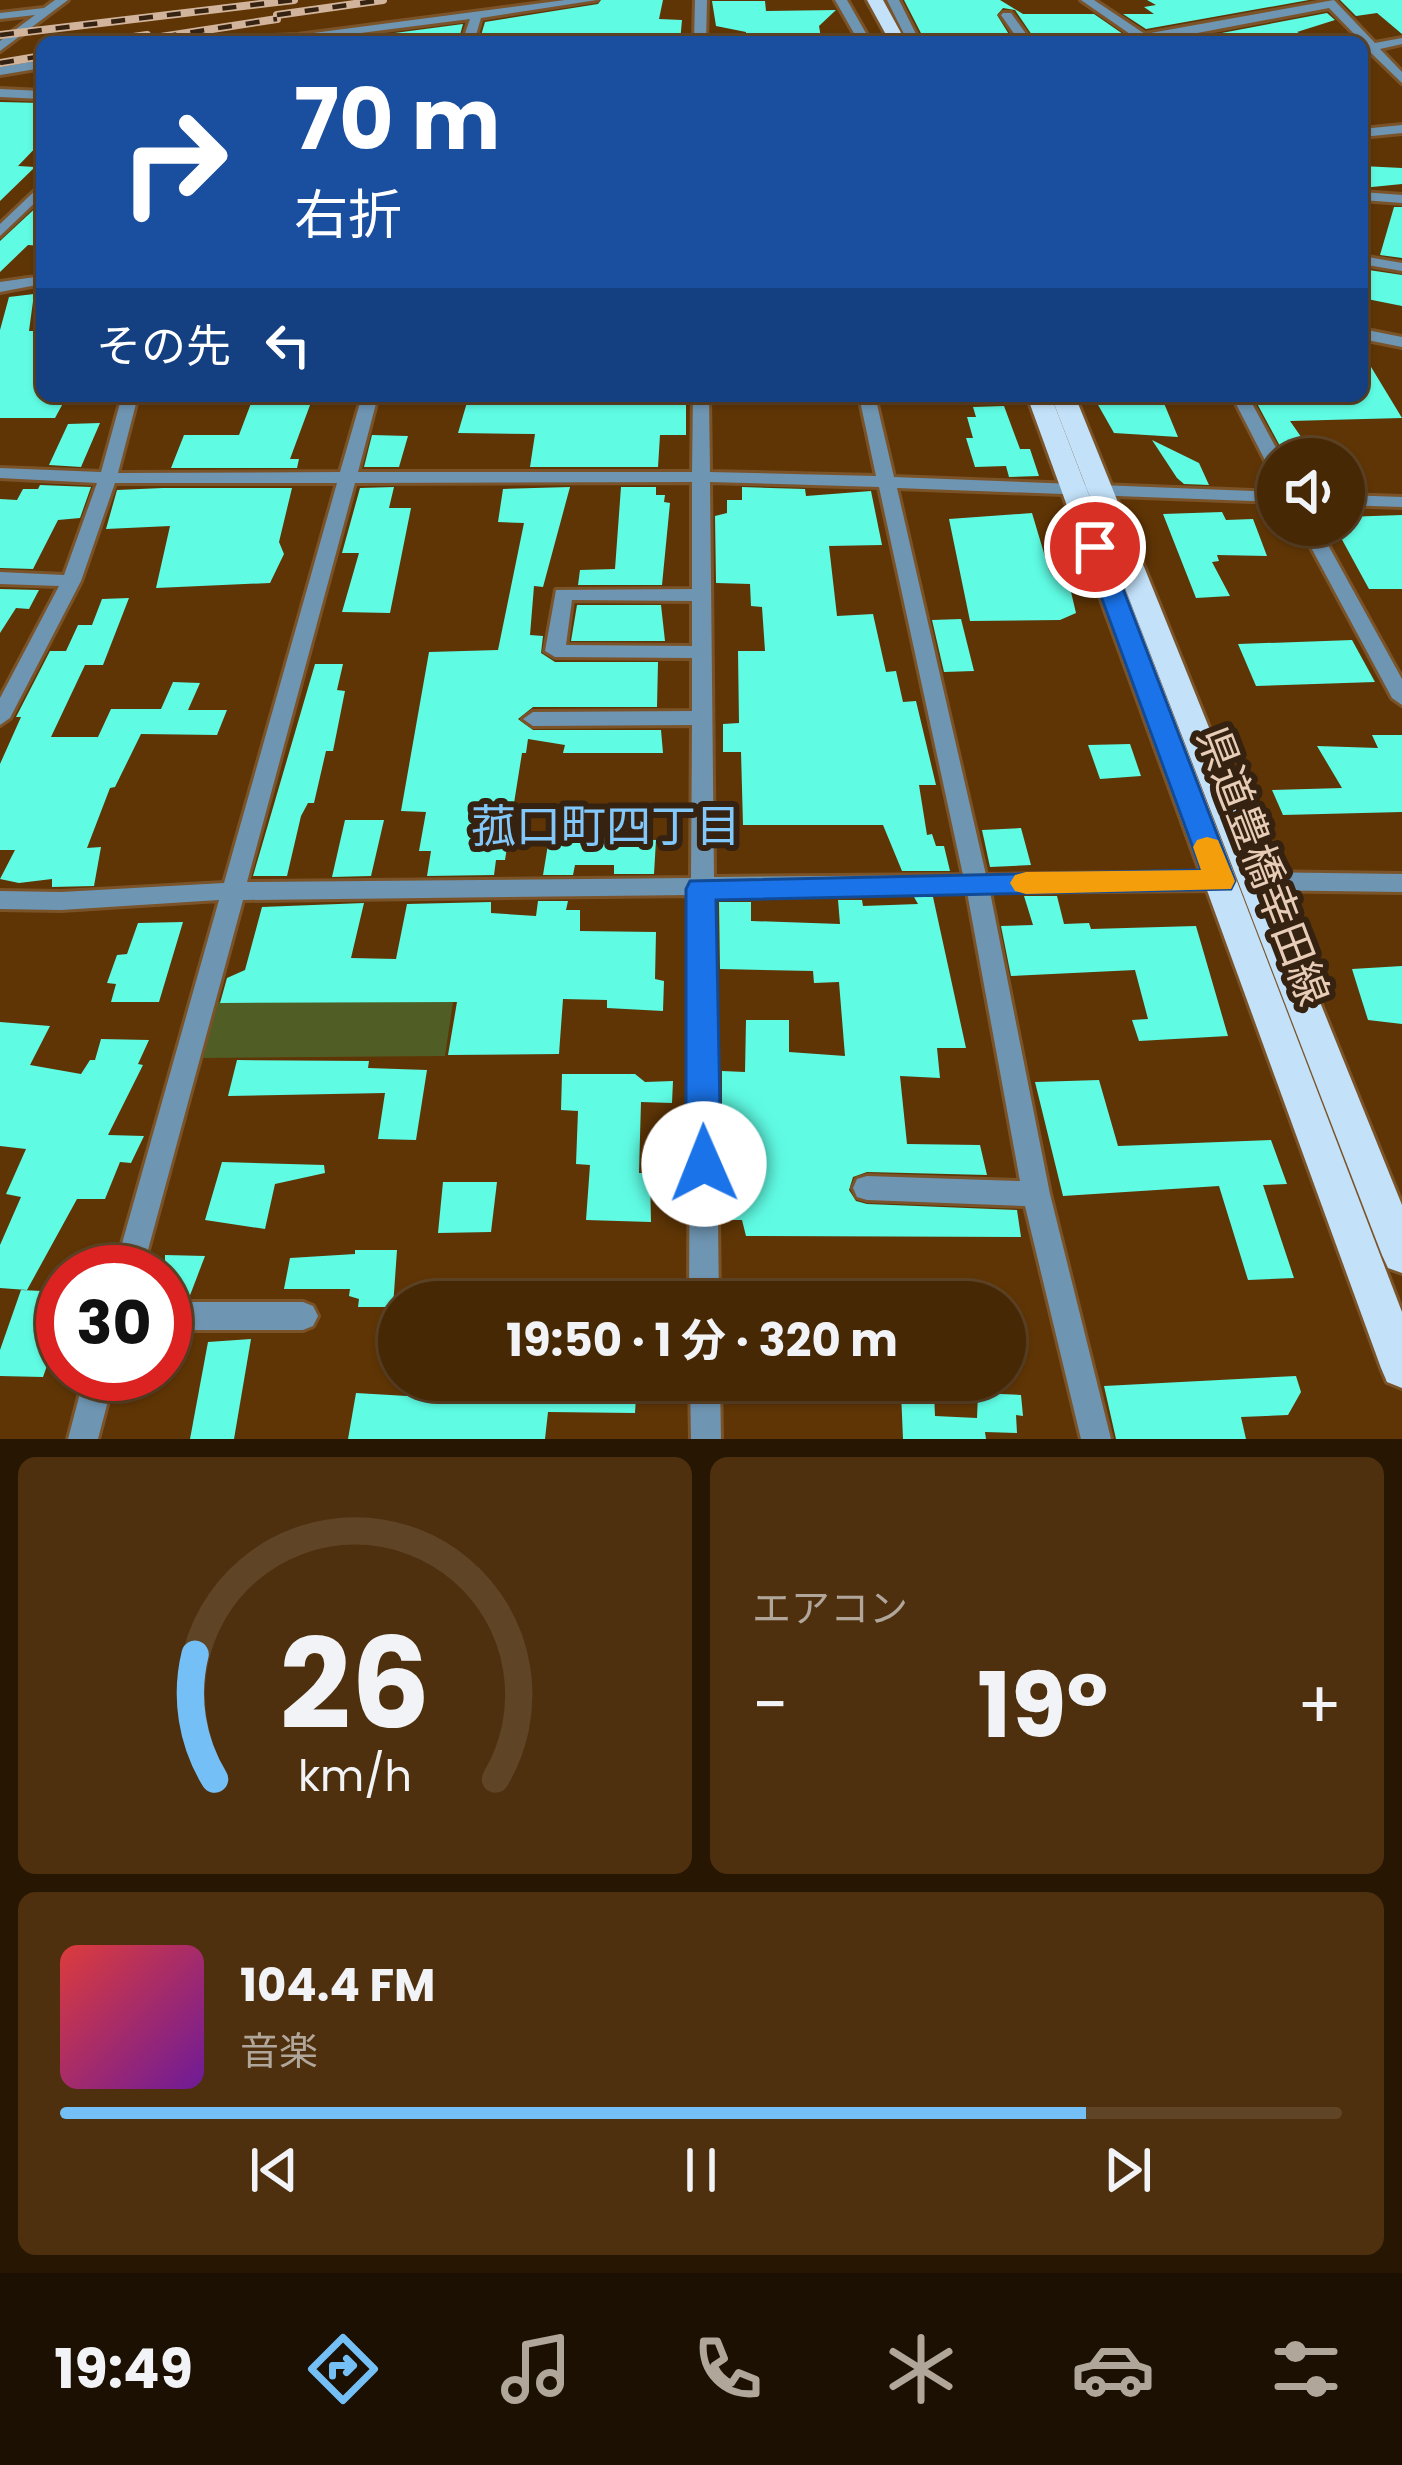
<!DOCTYPE html>
<html lang="ja">
<meta charset="utf-8">
<style>
body{margin:0;font-family:Poppins,"Noto Sans JP",sans-serif;background:#4e300e;color:#f1f3f6;height:100vh;display:flex;flex-direction:column;font-size:45px;white-space:nowrap}
*{box-sizing:border-box;margin:0}
p{font-size:39px;color:#b0a69a}
.icon{flex:none;width:66px;height:66px;fill:none;stroke:currentColor;stroke-width:2;stroke-linecap:round;stroke-linejoin:round}
.map{position:relative;height:1439px;overflow:hidden}
.side{display:flex;flex-direction:column;gap:18px;padding:18px;background:#271602;flex:1}
.side>*{flex:none}
.banner{position:absolute;left:36px;top:36px;width:1332px;height:366px;border-radius:18px;box-shadow:0 3px 9px #0004,0 0 0 3px #5f4426;background:#1a4fa0;color:#fff;overflow:hidden}
.buttons{position:absolute;left:1257px;top:438px;display:grid;gap:24px}
.buttons a{display:grid;place-items:center;width:108px;height:108px;border-radius:50%;background:#472804;box-shadow:0 3px 9px #0004,0 0 0 3px #5f4426;font-size:60px}
.speed{position:absolute;left:36px;top:1245px;display:flex;gap:24px;font-size:60px;font-weight:700;text-align:center}
.speed>*{display:grid;place-content:center;width:156px;height:156px;border-radius:50%;background:#472804;box-shadow:0 3px 9px #0004,0 0 0 3px #5f4426;line-height:1}
.speed .limit{border:18px solid #d22;background:#fff;color:#111}
.pin{position:absolute;display:grid;place-items:center;width:102px;height:102px;color:#fff;margin:-51px;border:6px solid #fff;border-radius:50%;box-shadow:0 3px 12px #0007}
.me{position:absolute;width:132px;margin:-66px;rotate:359deg;stroke-linejoin:round;filter:drop-shadow(0 0 9px #0008)}
.turn{display:flex;align-items:center;gap:42px;height:252px;padding:0 60px;font-size:54px}
.turn .icon{width:156px;height:156px;stroke-width:2.5}
.turn b{display:block;font-size:84px;line-height:102px}
.then{display:flex;align-items:center;height:114px;padding:0 60px;background:#0003;gap:24px;font-size:45px}
.big{font-size:90px;font-weight:700;line-height:1.1}
.side .widget{flex:1;display:flex;flex-direction:column;justify-content:center;gap:18px;min-width:0;padding:0 42px;border-radius:18px;background:#4e300e}
.side .dial{align-items:center;gap:0}
.dial svg{height:312px;overflow:visible;fill:none;stroke:#5f4426;stroke-width:7;stroke-linecap:round;text-anchor:middle}
.dial text{fill:#f1f3f6;stroke:none}
.song{display:flex;align-items:center;gap:36px}
.cover{width:144px;height:144px;border-radius:18px;background:linear-gradient(135deg,hsl(0 70% 55%),hsl(280 70% 35%))}
.played{height:12px;border-radius:6px;background:linear-gradient(90deg,#74c0f6 80%,#5f4426 80%)}
.keys{display:flex;justify-content:space-around;direction:ltr}
.heat{display:flex;justify-content:space-between;align-items:center;font-size:66px;direction:ltr}
.side .tiles{flex:1;display:grid;gap:18px;grid-template-columns:1fr 1fr}
.widget:last-child{grid-column:span 2}
.trip{position:absolute;left:378px;top:1281px;width:648px;height:120px;border-radius:60px;background:#472804;box-shadow:0 3px 9px #0004,0 0 0 3px #5f4426;font-weight:700;line-height:120px;text-align:center}
.tab-bar{display:flex;height:192px;justify-content:space-around;align-items:center;background:#1c1002;color:#b0a69a}
.tab-bar .icon{width:84px;height:84px}
.tab-bar .active{color:#74c0f6}
.tab-bar b{font-size:54px;color:#f1f3f6}
.map>svg:first-child{display:block}
.green{fill:#505e25}
.building{fill:#5ffbe3}
.lines{fill:none;stroke-linecap:round;stroke-linejoin:round}
.minor-casing{stroke:#7a5329;stroke-width:6}
.major-casing{stroke:#7a5329;stroke-width:6}
.minor{fill:#6e95b2;fill-rule:evenodd}
.major{fill:#c3e2fa;fill-rule:evenodd}
.rail-casing{stroke:#d1b49b;stroke-width:8}
.rail{stroke:#362211;stroke-width:4.5;stroke-dasharray:14;stroke-linecap:butt}
.route{fill:#1a73e8;stroke:#114b97;stroke-width:3}
.slow{fill:#f59e0b}
.labels{text-anchor:middle;dominant-baseline:central;stroke-width:12;stroke-linejoin:round;paint-order:stroke}
.street-label{font-size:42px;fill:#e7cdb8;stroke:#362211}
.neighbourhood-label{font-size:45px;fill:#82c8fa;stroke:#362211}
</style>
<div class="map">
<svg width="1402" height="1439" viewBox="0 0 1402 1439">
<rect width="100%" height="100%" fill="#5f3505"/>
<path class="green" d="M 214,1002 L 453,1002 L 445,1056 L 199,1058 Z"/>
<g class="building">
<path d="M 601,0 L 663,0 L 659,19 L 682,20 L 680,42 L 479,42 L 485,22 L 598,4 Z"/>
<path d="M 904,0 L 1000,0 L 1023,14 L 1094,14 L 1123,34 L 1101,40 L 1049,42 L 1043,34 L 1032,35 L 1015,10 L 1003,8 L 997,15 L 1010,36 L 992,37 L 995,42 L 925,41 Z"/>
<path d="M 1147,0 L 1309,0 L 1146,29 L 1123,14 L 1154,14 L 1144,7 L 1156,5 Z"/>
<path d="M 1340,0 L 1402,0 L 1402,34 L 1377,13 L 1356,16 Z"/>
<path d="M 712,1 L 765,1 L 766,11 L 836,10 L 819,26 L 821,38 L 746,39 L 746,32 L 716,26 Z"/>
<path d="M 1327,13 L 1335,20 L 1297,32 L 1317,42 L 1174,42 Z"/>
<path d="M 463,24 L 458,42 L 384,42 L 387,34 Z"/>
<path d="M 0,102 L 42,103 L 42,141 L 18,166 L 35,167 L 0,201 Z"/>
<path d="M 1362,166 L 1402,168 L 1402,184 L 1362,188 Z"/>
<path d="M 42,202 L 42,246 L 28,245 L 0,272 L 0,241 Z"/>
<path d="M 1394,207 L 1402,207 L 1402,258 L 1380,255 Z"/>
<path d="M 1362,269 L 1402,275 L 1402,306 L 1362,298 Z"/>
<path d="M 34,294 L 29,331 L 42,331 L 42,396 L 67,396 L 55,418 L 0,418 L 0,330 L 9,297 Z"/>
<path d="M 1362,352 L 1402,418 L 1290,421 L 1311,451 L 1306,451 L 1309,459 L 1287,459 L 1253,396 L 1362,396 Z"/>
<path d="M 686,396 L 686,435 L 660,435 L 658,467 L 530,467 L 535,434 L 458,433 L 468,399 Z"/>
<path d="M 1093,396 L 1161,396 L 1178,437 L 1114,433 Z"/>
<path d="M 313,397 L 290,459 L 299,459 L 297,468 L 171,468 L 184,435 L 239,435 L 253,398 Z"/>
<path d="M 1004,406 L 1020,449 L 1030,449 L 1039,476 L 1009,477 L 1006,466 L 975,467 L 966,438 L 973,438 L 967,417 L 976,417 L 973,407 Z"/>
<path d="M 100,423 L 81,467 L 49,465 L 68,424 Z"/>
<path d="M 372,435 L 408,436 L 399,467 L 364,467 Z"/>
<path d="M 1152,440 L 1199,463 L 1209,485 L 1184,484 L 1177,478 Z"/>
<path d="M 40,485 L 91,487 L 80,518 L 58,520 L 33,569 L 0,568 L 0,499 L 17,500 L 23,489 L 38,489 Z"/>
<path d="M 394,487 L 389,508 L 411,508 L 390,613 L 342,612 L 359,553 L 342,553 L 360,488 Z"/>
<path d="M 570,487 L 543,587 L 534,586 L 530,635 L 543,636 L 541,653 L 555,662 L 658,662 L 657,707 L 533,707 L 518,719 L 533,730 L 661,730 L 663,753 L 563,753 L 565,745 L 528,739 L 526,753 L 522,753 L 505,860 L 496,860 L 494,875 L 427,876 L 431,851 L 419,851 L 426,812 L 401,811 L 429,652 L 498,650 L 524,523 L 498,522 L 503,489 Z"/>
<path d="M 621,487 L 656,487 L 656,495 L 665,495 L 664,502 L 670,503 L 662,585 L 578,585 L 580,570 L 615,569 Z"/>
<path d="M 742,487 L 805,489 L 806,496 L 871,491 L 882,545 L 829,546 L 837,616 L 873,614 L 886,672 L 896,671 L 903,702 L 916,701 L 936,785 L 919,785 L 927,835 L 932,834 L 936,846 L 944,846 L 950,871 L 902,871 L 883,825 L 743,825 L 741,752 L 723,752 L 723,724 L 739,723 L 738,651 L 765,651 L 762,607 L 751,606 L 750,584 L 716,583 L 715,516 L 727,513 L 727,500 L 742,500 Z"/>
<path d="M 163,488 L 292,488 L 279,542 L 284,554 L 270,583 L 156,588 L 170,526 L 106,529 L 117,490 Z"/>
<path d="M 1222,512 L 1226,520 L 1253,519 L 1267,556 L 1217,555 L 1219,561 L 1212,562 L 1230,596 L 1196,598 L 1163,514 Z"/>
<path d="M 1032,513 L 1049,570 L 1053,576 L 1067,575 L 1076,613 L 1060,620 L 970,621 L 949,519 Z"/>
<path d="M 1402,515 L 1402,589 L 1369,589 L 1334,525 L 1344,525 L 1344,517 Z"/>
<path d="M 0,589 L 39,590 L 29,609 L 16,608 L 0,633 Z"/>
<path d="M 129,598 L 103,665 L 85,665 L 51,737 L 98,737 L 111,709 L 161,709 L 173,682 L 200,683 L 188,710 L 227,710 L 217,735 L 141,734 L 115,787 L 110,788 L 87,848 L 101,847 L 94,886 L 52,887 L 52,879 L 19,883 L 0,879 L 15,850 L 0,850 L 0,764 L 21,717 L 16,717 L 50,651 L 66,651 L 78,625 L 92,625 L 102,599 Z"/>
<path d="M 577,605 L 661,605 L 665,641 L 571,641 Z"/>
<path d="M 961,619 L 974,671 L 944,672 L 932,620 Z"/>
<path d="M 1352,640 L 1375,682 L 1256,686 L 1238,644 Z"/>
<path d="M 315,664 L 343,664 L 337,690 L 345,691 L 333,751 L 326,751 L 314,803 L 308,803 L 301,816 L 287,876 L 253,876 Z"/>
<path d="M 1372,735 L 1402,735 L 1402,812 L 1283,815 L 1272,790 L 1342,788 L 1317,746 L 1378,748 Z"/>
<path d="M 1130,744 L 1141,776 L 1100,779 L 1088,745 Z"/>
<path d="M 345,820 L 384,820 L 371,876 L 332,877 Z"/>
<path d="M 552,820 L 584,820 L 583,837 L 656,840 L 654,874 L 614,874 L 614,865 L 575,865 L 573,875 L 543,875 Z"/>
<path d="M 1021,828 L 1031,865 L 990,867 L 982,830 Z"/>
<path d="M 1024,896 L 1057,896 L 1064,924 L 1089,923 L 1091,929 L 1196,926 L 1228,1036 L 1139,1041 L 1132,1020 L 1148,1019 L 1135,970 L 1011,976 L 1001,926 L 1033,925 Z"/>
<path d="M 914,897 L 933,897 L 966,1048 L 937,1048 L 940,1078 L 900,1076 L 907,1144 L 980,1145 L 987,1175 L 867,1172 L 853,1177 L 849,1190 L 856,1201 L 867,1204 L 1017,1210 L 1021,1237 L 746,1236 L 742,1220 L 726,1220 L 724,1189 L 744,1189 L 741,1141 L 722,1141 L 722,1071 L 745,1072 L 746,1020 L 789,1020 L 789,1052 L 845,1056 L 839,982 L 814,983 L 813,971 L 720,969 L 719,902 L 751,902 L 751,921 L 840,924 L 838,900 L 862,900 L 863,906 L 918,904 Z"/>
<path d="M 538,901 L 568,901 L 566,910 L 580,910 L 580,931 L 656,932 L 655,979 L 664,981 L 663,1011 L 607,1008 L 607,1000 L 563,999 L 559,1054 L 448,1055 L 457,1002 L 220,1003 L 227,978 L 245,970 L 262,907 L 364,903 L 351,958 L 396,959 L 407,904 L 491,902 L 491,913 L 536,916 Z"/>
<path d="M 183,922 L 159,1002 L 111,1002 L 116,984 L 107,983 L 117,955 L 127,954 L 138,923 Z"/>
<path d="M 1402,966 L 1402,1024 L 1368,1020 L 1352,969 Z"/>
<path d="M 0,1022 L 50,1026 L 30,1065 L 81,1074 L 90,1060 L 95,1060 L 101,1039 L 149,1040 L 138,1064 L 143,1065 L 108,1135 L 144,1136 L 131,1163 L 120,1162 L 105,1199 L 77,1199 L 27,1290 L 0,1288 L 0,1245 L 21,1197 L 6,1194 L 26,1149 L 0,1146 Z"/>
<path d="M 237,1060 L 369,1061 L 368,1068 L 427,1070 L 416,1140 L 378,1139 L 385,1093 L 228,1096 Z"/>
<path d="M 562,1074 L 635,1074 L 645,1082 L 673,1081 L 672,1103 L 641,1102 L 639,1173 L 650,1173 L 651,1222 L 586,1220 L 590,1165 L 576,1164 L 578,1111 L 561,1110 Z"/>
<path d="M 1099,1080 L 1118,1146 L 1271,1140 L 1287,1184 L 1263,1185 L 1294,1278 L 1248,1280 L 1219,1186 L 1063,1196 L 1035,1082 Z"/>
<path d="M 222,1162 L 324,1165 L 325,1173 L 275,1184 L 265,1229 L 205,1220 Z"/>
<path d="M 443,1182 L 497,1182 L 491,1232 L 438,1233 Z"/>
<path d="M 355,1250 L 397,1250 L 393,1307 L 358,1307 L 359,1299 L 349,1296 L 350,1289 L 284,1289 L 290,1258 L 355,1254 Z"/>
<path d="M 165,1255 L 205,1256 L 189,1298 L 165,1298 Z"/>
<path d="M 21,1290 L 63,1292 L 63,1321 L 43,1377 L 0,1376 L 0,1350 Z"/>
<path d="M 251,1339 L 234,1439 L 190,1439 L 208,1342 Z"/>
<path d="M 1296,1376 L 1301,1392 L 1288,1415 L 1241,1417 L 1246,1439 L 1116,1439 L 1104,1386 Z"/>
<path d="M 409,1380 L 637,1380 L 635,1413 L 548,1412 L 545,1439 L 348,1439 L 356,1393 L 407,1396 Z"/>
<path d="M 901,1392 L 934,1393 L 935,1416 L 977,1418 L 978,1393 L 1021,1395 L 1023,1416 L 1016,1415 L 1017,1433 L 985,1432 L 986,1439 L 903,1439 Z"/>
</g>
<g class="lines">
<defs>
<g id="minor">
<path d="M 55,0 L 68,0 L 0,51 L 0,41 L 35,15 L 0,19 L 0,13 L 44,8 Z"/>
<path d="M 565,0 L 597,0 L 481,18 L 474,42 L 462,42 L 470,19 L 298,41 L 195,42 L 201,39 L 298,35 Z"/>
<path d="M 695,0 L 707,0 L 706,42 L 694,42 Z"/>
<path d="M 835,0 L 847,0 L 871,42 L 859,42 Z"/>
<path d="M 887,0 L 899,0 L 920,42 L 908,42 Z"/>
<path d="M 1081,0 L 1094,0 L 1145,34 L 1334,0 L 1375,43 L 1402,38 L 1402,44 L 1380,49 L 1402,72 L 1402,83 L 1369,51 L 1362,52 L 1362,42 L 1329,8 L 1150,42 L 1113,42 L 1133,36 Z"/>
<path d="M 1003,13 L 1011,13 L 1032,42 L 1020,42 L 1001,15 Z"/>
<path d="M 42,60 L 42,68 L 0,75 L 0,67 Z"/>
<path d="M 0,89 L 42,91 L 42,99 L 0,97 Z"/>
<path d="M 1402,125 L 1402,133 L 1362,137 L 1362,129 Z"/>
<path d="M 42,184 L 42,196 L 0,236 L 0,224 Z"/>
<path d="M 1362,192 L 1402,195 L 1402,203 L 1362,200 Z"/>
<path d="M 1362,256 L 1402,263 L 1402,271 L 1362,264 Z"/>
<path d="M 42,276 L 42,284 L 0,292 L 0,282 Z"/>
<path d="M 1362,329 L 1402,337 L 1402,347 L 1362,339 Z"/>
<path d="M 122,396 L 138,396 L 118,473 L 340,472 L 362,396 L 378,396 L 358,472 L 692,472 L 693,396 L 709,396 L 710,472 L 876,476 L 859,396 L 875,396 L 894,477 L 1278,492 L 1278,502 L 897,488 L 986,875 L 1220,872 L 1228,875 L 1232,881 L 1228,887 L 1220,890 L 990,892 L 1050,1194 L 1111,1439 L 1081,1439 L 1025,1206 L 867,1200 L 857,1197 L 853,1188 L 857,1179 L 867,1176 L 1020,1181 L 967,892 L 714,895 L 719,1302 L 689,1302 L 691,895 L 243,900 L 142,1272 L 114,1272 L 219,900 L 61,910 L 0,909 L 0,891 L 61,892 L 224,883 L 337,483 L 115,483 L 81,581 L 10,718 L 0,725 L 0,698 L 59,586 L 0,584 L 0,572 L 64,575 L 97,483 L 0,478 L 0,468 L 101,472 ZM 692,482 L 692,589 L 556,590 L 545,651 L 555,657 L 692,658 L 692,711 L 533,712 L 523,719 L 533,726 L 692,725 L 691,878 L 247,882 L 355,483 ZM 710,482 L 879,487 L 963,875 L 714,877 ZM 572,600 L 692,601 L 692,646 L 566,645 Z"/>
<path d="M 1232,396 L 1248,396 L 1282,459 L 1278,459 L 1278,473 L 1269,468 Z"/>
<path d="M 1344,495 L 1402,497 L 1402,507 L 1344,505 Z"/>
<path d="M 1299,525 L 1317,525 L 1402,679 L 1402,705 L 1392,698 Z"/>
<path d="M 1254,872 L 1402,874 L 1402,892 L 1254,890 L 1246,887 L 1242,881 L 1246,875 Z"/>
<path d="M 165,1302 L 303,1302 L 313,1306 L 318,1316 L 313,1326 L 303,1330 L 165,1330 Z"/>
<path d="M 85,1374 L 115,1374 L 98,1439 L 68,1439 Z"/>
<path d="M 690,1380 L 720,1380 L 721,1439 L 691,1439 Z"/>
</g>
<g id="major">
<path d="M 867,0 L 883,0 L 906,42 L 890,42 Z"/>
<path d="M 1027,396 L 1051,396 L 1402,1312 L 1402,1388 L 1387,1382 L 1381,1368 Z"/>
<path d="M 1051,396 L 1075,396 L 1402,1205 L 1402,1273 L 1388,1268 L 1382,1255 Z"/>
</g>
</defs>
<use href="#minor" class="minor-casing"/>
<use href="#major" class="major-casing"/>
<use href="#minor" class="minor"/>
<use href="#major" class="major"/>
<defs>
<g id="rail">
<path d="M 277,15 L 383,0"/>
<path d="M 0,35 L 294,0"/>
<path d="M 135,41 L 277,19"/>
<path d="M 99,42 L 147,35"/>
<path d="M 0,63 L 42,56"/>
</g>
</defs>
<use href="#rail" class="rail-casing"/>
<use href="#rail" class="rail"/>
</g>
<path class="route" d="M 1095,540 L 1107,547 L 1235,881 L 1231,889 L 716,900 L 721,1164 L 716,1175 L 704,1180 L 691,1175 L 686,1164 L 686,889 L 690,881 L 1201,870 L 1083,547 Z"/>
<path class="slow" d="M 1207,837 L 1218,840 L 1235,881 L 1231,889 L 1026,894 L 1015,891 L 1010,883 L 1015,875 L 1026,872 L 1201,870 L 1193,847 L 1197,840 Z"/>
<g class="labels">
<g class="street-label">
<text transform="translate(1263 866) rotate(69)">県道豊橋幸田線</text>
</g>
<g class="neighbourhood-label">
<text x="606" y="826">菰口町四丁目</text>
</g>
</g>
</svg>
<div class="buttons">
<a><svg class="icon" aria-label="sound" viewBox="0 0 24 24"><path d="M4 9h4l5-4v14l-5-4H4zM17 9q2 3 0 6"/></svg></a>
</div>
<div class="speed"><div class="limit">30</div></div>
<div class="pin" style="left:1095px;top:547px;background:#d93025"><svg class="icon" aria-label="arrive" viewBox="0 0 24 24"><path d="M6 21V4h12l-3 4 3 4H6"/></svg></div>
<svg class="me" style="left:704px;top:1164px" viewBox="-20 -20 40 40"><circle r="19" fill="#fff"/><path d="M0-13L10 11 0 6-10 11z" fill="#1a73e8"/></svg>
<div class="trip">19:50 · 1 分 · 320 m</div>
<div class="banner">
<div class="turn"><svg class="icon" aria-label="right" viewBox="0 0 24 24"><path d="M7 20v-9h11M14 6l5 5-5 5"/></svg><div><b>70 m</b>右折</div></div>
<div class="then">その先<svg class="icon" aria-label="left" viewBox="0 0 24 24"><path d="M17 20v-9H6M10 6l-5 5 5 5"/></svg></div>
</div>
</div>
<section class="side">
<div class="tiles">
<div class="widget dial"><svg viewBox="0 0 100 80">
<path d="M14 69A42 42 0 1 1 86 69"/>
<path d="M14 69A42 42 0 0 1 9 37" stroke="#74c0f6"/>
<text x="50" y="56" font-size="32" font-weight="700">26</text>
<text x="50" y="72" font-size="11">km/h</text>
</svg></div>
<div class="widget"><p>エアコン</p>
<div class="heat"><a>−</a><b class="big">19°</b><a>+</a></div>
</div>
<div class="widget">
<div class="song"><i class="cover"></i><div><b>104.4 FM</b><p>音楽</p></div></div>
<div class="played"></div>
<div class="keys"><svg class="icon" aria-label="previous" viewBox="0 0 24 24"><path d="M18 5L8 12l10 7zM5 5v14"/></svg><svg class="icon" aria-label="pause" viewBox="0 0 24 24"><path d="M8 5v14M16 5v14"/></svg><svg class="icon" aria-label="next" viewBox="0 0 24 24"><path d="M6 5l10 7-10 7zM19 5v14"/></svg></div>
</div>
</div>
</section>
<nav class="tab-bar">
<b>19:49</b>
<svg class="icon active" aria-label="directions" viewBox="0 0 24 24"><path d="M12 3l9 9-9 9-9-9zM9 14v-3h6M13 9l2 2-2 2"/></svg>
<svg class="icon" aria-label="music" viewBox="0 0 24 24"><path d="M9 18V5l10-2v13"/><circle cx="6" cy="18" r="3"/><circle cx="16" cy="16" r="3"/></svg>
<svg class="icon" aria-label="phone" viewBox="0 0 24 24"><path d="M5 4h4l2 5-3 2q2 4 5 5l2-3 5 2v4C11 20 4 13 5 4z"/></svg>
<svg class="icon" aria-label="climate" viewBox="0 0 24 24"><path d="M12 3v18M4 7l16 10M4 17L20 7"/></svg>
<svg class="icon" aria-label="car" viewBox="0 0 24 24"><path d="M5 17H2v-5l4-1 3-4h7l3 4 3 1v5h-3M9 17h6M6 11h13"/><circle cx="7" cy="17" r="2"/><circle cx="17" cy="17" r="2"/></svg>
<svg class="icon" aria-label="filters" viewBox="0 0 24 24"><path d="M4 7h16M4 17h16"/><circle cx="9" cy="7" r="2"/><circle cx="15" cy="17" r="2"/></svg>
</nav>
